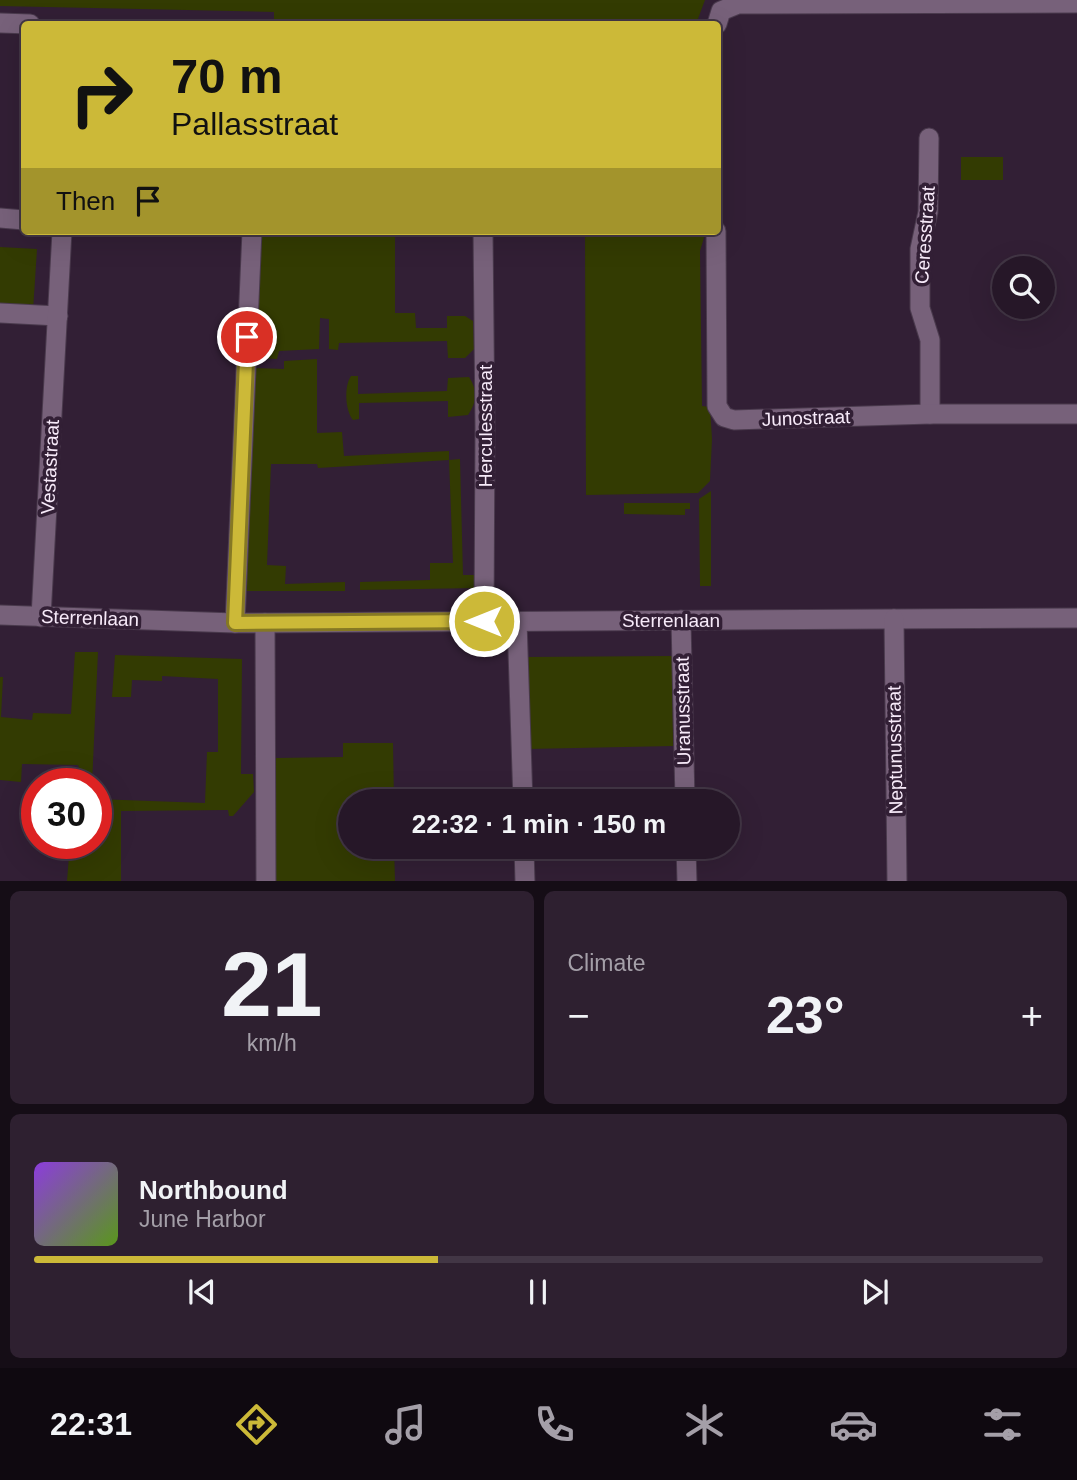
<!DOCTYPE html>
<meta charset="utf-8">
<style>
body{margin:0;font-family:Arial,sans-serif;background:#2e2030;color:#f1f3f6;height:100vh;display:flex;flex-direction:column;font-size:26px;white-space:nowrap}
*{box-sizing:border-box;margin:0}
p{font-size:23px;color:#a49fa8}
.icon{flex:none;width:38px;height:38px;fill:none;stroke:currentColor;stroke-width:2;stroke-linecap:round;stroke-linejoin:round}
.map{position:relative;height:881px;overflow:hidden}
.sheet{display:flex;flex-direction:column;gap:10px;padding:10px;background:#150d16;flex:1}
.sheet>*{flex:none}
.top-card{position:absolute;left:21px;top:21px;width:700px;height:214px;border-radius:7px;box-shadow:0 7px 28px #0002,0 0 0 2px #423645;background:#ccb938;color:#111;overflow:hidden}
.tools{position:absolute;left:992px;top:256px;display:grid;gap:14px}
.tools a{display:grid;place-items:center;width:63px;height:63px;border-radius:50%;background:#261728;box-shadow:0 7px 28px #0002,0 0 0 2px #423645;font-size:35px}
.speed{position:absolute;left:21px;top:768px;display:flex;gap:14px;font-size:35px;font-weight:700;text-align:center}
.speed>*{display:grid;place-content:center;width:91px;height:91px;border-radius:50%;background:#261728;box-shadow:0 7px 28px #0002,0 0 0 2px #423645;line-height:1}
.speed .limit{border:10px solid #d22;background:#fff;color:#111}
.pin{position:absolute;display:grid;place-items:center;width:60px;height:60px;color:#fff;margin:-30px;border:4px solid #fff;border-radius:50%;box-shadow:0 2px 7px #0007}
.me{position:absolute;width:77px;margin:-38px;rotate:270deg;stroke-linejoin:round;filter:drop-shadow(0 0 5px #0008)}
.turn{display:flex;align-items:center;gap:24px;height:147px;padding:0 35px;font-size:32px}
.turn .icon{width:91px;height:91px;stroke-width:2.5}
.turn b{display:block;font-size:49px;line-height:60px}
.then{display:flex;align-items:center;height:66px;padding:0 35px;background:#0003;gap:14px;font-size:26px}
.big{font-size:52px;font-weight:700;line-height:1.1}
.sheet .card{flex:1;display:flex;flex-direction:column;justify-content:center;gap:10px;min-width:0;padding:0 24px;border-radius:10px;background:#2e2030}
.sheet .dial{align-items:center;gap:0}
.dial b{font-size:91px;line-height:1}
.song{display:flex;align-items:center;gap:21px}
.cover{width:84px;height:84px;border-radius:10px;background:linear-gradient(135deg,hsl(270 70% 55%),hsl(90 70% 35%))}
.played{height:7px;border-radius:4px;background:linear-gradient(90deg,#ccb938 40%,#423645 40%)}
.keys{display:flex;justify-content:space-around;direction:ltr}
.heat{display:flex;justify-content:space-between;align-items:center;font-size:38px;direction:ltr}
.sheet .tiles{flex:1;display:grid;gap:10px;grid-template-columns:1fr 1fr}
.card:last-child{grid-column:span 2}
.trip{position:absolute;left:338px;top:789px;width:402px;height:70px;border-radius:35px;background:#261728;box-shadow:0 7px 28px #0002,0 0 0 2px #423645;font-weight:700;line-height:70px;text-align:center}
.dock{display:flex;height:112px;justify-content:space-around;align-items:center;background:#0f0910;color:#a49fa8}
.dock .icon{width:49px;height:49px}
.dock .current{color:#ccb938}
.dock b{font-size:32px;color:#f1f3f6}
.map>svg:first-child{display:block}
.green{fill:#333b02}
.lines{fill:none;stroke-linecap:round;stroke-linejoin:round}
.pedestrian-casing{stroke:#4a3a4d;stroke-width:21}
.minor-casing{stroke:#4a3a4d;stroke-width:21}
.pedestrian{stroke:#77617a;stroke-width:19}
.minor{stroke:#77617a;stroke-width:19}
.route-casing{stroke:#857824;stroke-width:18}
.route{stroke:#ccb938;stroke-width:12}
.labels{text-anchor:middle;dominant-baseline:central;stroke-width:7;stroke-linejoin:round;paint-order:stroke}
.street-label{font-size:19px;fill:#f7eaf9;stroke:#321f35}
</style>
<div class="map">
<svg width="1077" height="882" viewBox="0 0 1077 882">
<rect width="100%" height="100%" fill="#321f35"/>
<g class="green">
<path d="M 0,0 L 705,0 L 696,24 L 274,24 L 274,12 L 0,6 Z"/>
<rect x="961" y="157" width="42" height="23"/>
<path d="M 261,231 L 395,231 L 395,313 L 415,313 L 416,328 L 447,328 L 447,316 L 465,316 L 473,321 L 474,349 L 465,358 L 448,358 L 447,341 L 339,343 L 338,350 L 329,349 L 329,319 L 320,318 L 319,349 L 279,351 L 277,359 L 257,358 Z"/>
<path d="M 585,231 L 706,231 L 700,251 L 702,406 L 710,407 L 712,439 L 710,481 L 698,493 L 586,495 Z"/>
<path d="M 0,247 L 37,249 L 33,311 L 0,308 Z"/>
<path d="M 317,359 L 317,433 L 342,432 L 344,456 L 449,451 L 449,460 L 460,459 L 463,575 L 476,575 L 477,588 L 360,590 L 360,582 L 430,580 L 430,563 L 453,563 L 449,460 L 318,468 L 317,464 L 271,464 L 267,565 L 286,566 L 285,584 L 345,582 L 345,591 L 243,591 L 254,368 L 284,369 L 284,361 Z"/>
<path d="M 351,376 L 358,376 L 358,394 L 447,391 L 448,378 L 469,377 C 478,391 477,402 468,415 L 448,417 L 448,401 L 359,403 L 359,419 L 353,420 C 345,410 344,386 351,376 Z"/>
<path d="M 711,491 L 711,586 L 700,586 L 699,499 Z"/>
<path d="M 624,503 L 690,503 L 690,509 L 685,509 L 685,515 L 624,514 Z"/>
<path d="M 75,652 L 98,652 L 92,784 L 80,784 L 81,773 L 78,765 L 22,764 L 21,782 L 0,780 L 0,677 L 3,677 L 1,717 L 32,720 L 33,713 L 71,714 Z"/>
<path d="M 115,655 L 242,659 L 241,774 L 253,774 L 254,792 L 233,816 L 229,816 L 228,810 L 121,811 L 121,881 L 67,881 L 69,856 L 77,856 L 78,844 L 96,844 L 96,799 L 205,803 L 207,752 L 218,752 L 218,679 L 162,676 L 162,681 L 132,680 L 131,697 L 112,697 Z"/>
<path d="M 672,656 L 673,746 L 527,749 L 525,657 Z"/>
<path d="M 343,743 L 393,743 L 394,801 L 350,802 L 350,847 L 394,847 L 395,881 L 275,882 L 276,758 L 343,757 Z"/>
</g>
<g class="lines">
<defs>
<g id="pedestrian">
<path d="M 0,313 L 58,316"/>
<path d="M 517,621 L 523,802"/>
<path d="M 524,847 L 525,882"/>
</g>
<g id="minor">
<path d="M 0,23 L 30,24"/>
<path d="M 717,24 L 721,11 L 738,4 L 1077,3"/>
<path d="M 929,138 L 928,212 L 920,249 L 920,308 L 930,340 L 930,414"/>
<path d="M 0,218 L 24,220"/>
<path d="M 483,231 L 485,428 L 484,621"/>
<path d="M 716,231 L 717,406 L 724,417 L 734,420 L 930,414 L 1077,414"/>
<path d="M 0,615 L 235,623 L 1077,618"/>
<path d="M 41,617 L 62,231"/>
<path d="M 894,619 L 897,882"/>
<path d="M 681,620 L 685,802"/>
<path d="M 235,623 L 252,231"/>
<path d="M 265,623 L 266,882"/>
<path d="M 686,847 L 687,882"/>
</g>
</defs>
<use href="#pedestrian" class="pedestrian-casing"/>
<use href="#minor" class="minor-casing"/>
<use href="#pedestrian" class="pedestrian"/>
<use href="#minor" class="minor"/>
</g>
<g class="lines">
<defs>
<path id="route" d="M 247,337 L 235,623 L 484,621"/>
</defs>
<use href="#route" class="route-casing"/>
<use href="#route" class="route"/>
</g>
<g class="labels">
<g class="street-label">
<text transform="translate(925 235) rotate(-86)">Ceresstraat</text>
<text transform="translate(806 418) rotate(-2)">Junostraat</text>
<text transform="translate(485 426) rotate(-90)">Herculesstraat</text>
<text transform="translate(50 467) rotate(-87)">Vestastraat</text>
<text transform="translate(90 618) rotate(2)">Sterrenlaan</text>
<text x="671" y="620">Sterrenlaan</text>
<text transform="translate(683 711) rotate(-91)">Uranusstraat</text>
<text transform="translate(895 750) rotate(-91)">Neptunusstraat</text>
</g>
</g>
</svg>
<div class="tools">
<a><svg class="icon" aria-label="search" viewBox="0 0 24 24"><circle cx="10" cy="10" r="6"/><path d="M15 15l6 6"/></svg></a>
</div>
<div class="speed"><div class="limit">30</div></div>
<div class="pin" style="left:247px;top:337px;background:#d93025"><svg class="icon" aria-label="arrive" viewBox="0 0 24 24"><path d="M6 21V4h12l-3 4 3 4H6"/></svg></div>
<svg class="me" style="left:484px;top:621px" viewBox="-20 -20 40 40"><circle r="17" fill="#ccb938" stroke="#fff" stroke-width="3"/><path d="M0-11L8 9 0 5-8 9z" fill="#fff"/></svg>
<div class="trip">22:32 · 1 min · 150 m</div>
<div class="top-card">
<div class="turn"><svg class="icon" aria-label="right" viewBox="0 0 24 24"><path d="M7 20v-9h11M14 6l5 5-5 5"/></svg><div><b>70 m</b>Pallasstraat</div></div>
<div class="then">Then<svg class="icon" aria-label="arrive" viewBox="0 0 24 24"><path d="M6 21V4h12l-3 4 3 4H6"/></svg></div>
</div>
</div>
<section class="sheet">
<div class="tiles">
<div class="card dial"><b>21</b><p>km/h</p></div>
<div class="card"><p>Climate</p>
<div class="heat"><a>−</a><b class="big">23°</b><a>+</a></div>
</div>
<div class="card">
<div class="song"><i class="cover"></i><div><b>Northbound</b><p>June Harbor</p></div></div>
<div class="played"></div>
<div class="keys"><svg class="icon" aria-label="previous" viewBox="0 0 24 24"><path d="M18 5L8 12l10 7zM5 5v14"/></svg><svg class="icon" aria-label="pause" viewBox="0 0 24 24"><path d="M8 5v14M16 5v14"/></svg><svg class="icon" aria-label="next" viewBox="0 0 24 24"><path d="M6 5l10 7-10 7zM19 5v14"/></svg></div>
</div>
</div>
</section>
<nav class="dock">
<b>22:31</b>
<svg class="icon current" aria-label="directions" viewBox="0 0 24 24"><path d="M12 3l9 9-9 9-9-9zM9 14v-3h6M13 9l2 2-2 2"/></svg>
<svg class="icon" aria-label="music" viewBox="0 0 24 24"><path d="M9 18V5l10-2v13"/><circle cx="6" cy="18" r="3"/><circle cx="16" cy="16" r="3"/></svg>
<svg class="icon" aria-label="phone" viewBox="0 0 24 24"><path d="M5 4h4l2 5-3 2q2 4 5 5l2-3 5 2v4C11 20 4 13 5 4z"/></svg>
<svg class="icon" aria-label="climate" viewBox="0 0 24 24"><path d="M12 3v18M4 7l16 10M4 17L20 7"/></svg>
<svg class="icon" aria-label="car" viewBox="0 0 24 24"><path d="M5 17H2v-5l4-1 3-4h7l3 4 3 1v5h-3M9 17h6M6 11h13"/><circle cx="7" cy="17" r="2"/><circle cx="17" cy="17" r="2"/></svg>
<svg class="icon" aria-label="filters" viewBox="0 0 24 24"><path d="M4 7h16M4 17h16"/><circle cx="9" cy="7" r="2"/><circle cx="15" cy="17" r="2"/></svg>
</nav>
